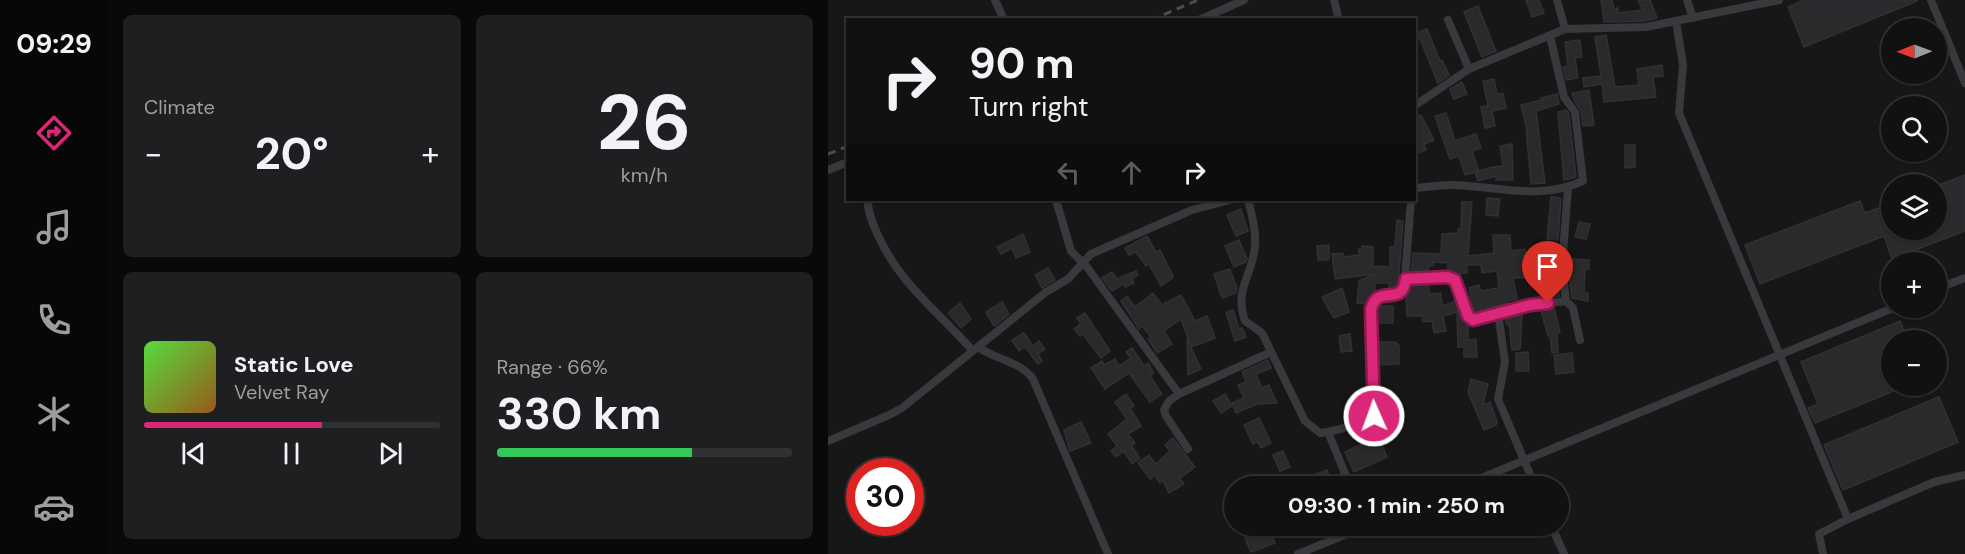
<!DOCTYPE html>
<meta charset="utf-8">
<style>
body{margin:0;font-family:"DM Sans",sans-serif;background:#1e1f20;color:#f1f3f6;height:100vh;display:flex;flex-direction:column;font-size:22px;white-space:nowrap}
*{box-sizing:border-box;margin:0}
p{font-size:20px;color:#9c9d9f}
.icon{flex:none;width:33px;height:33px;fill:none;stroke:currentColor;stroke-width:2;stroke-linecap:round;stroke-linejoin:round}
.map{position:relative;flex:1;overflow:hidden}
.sheet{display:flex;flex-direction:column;gap:15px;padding:15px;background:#09090a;width:720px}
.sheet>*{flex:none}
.top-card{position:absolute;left:18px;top:18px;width:570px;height:183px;border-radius:0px;box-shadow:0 2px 4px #0004,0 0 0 2px #303132;background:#111112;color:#f1f3f6;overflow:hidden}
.needle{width:39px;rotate:269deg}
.tools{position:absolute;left:1053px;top:18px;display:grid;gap:12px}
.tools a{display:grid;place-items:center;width:66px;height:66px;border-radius:50%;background:#111112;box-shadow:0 2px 4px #0004,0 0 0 2px #303132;font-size:30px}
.speed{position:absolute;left:18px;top:458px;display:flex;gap:12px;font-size:30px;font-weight:700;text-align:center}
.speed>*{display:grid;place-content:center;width:78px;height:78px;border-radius:50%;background:#111112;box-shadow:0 2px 4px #0004,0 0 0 2px #303132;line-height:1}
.speed .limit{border:9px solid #d22;background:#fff;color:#111}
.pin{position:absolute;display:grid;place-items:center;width:51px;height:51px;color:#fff;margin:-62px -26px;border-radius:50% 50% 50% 0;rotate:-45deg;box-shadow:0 0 6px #0007}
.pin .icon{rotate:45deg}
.me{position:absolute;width:66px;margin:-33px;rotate:358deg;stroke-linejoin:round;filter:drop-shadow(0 0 4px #0008)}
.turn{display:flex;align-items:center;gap:21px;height:126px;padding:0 24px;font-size:27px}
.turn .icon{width:78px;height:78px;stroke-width:2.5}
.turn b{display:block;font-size:42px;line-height:51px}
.lanes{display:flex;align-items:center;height:57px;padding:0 24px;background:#0003;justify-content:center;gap:30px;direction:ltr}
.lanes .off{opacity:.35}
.big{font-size:45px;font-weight:700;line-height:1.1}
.sheet .widget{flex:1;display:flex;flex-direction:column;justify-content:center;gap:9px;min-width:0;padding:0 21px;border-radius:9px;background:#1e1f20}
.sheet .dial{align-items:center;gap:0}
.dial b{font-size:78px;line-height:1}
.song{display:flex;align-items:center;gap:18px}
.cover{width:72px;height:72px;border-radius:9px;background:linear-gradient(135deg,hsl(110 70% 55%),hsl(30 70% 35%))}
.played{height:6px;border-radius:3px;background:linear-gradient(90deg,#db2777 60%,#303132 60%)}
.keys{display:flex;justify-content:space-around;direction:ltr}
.heat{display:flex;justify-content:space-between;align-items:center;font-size:33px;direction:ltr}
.charge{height:9px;border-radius:4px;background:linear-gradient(90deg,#34c759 66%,#303132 0)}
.sheet .tiles{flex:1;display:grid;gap:15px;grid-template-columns:repeat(2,1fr)}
.trip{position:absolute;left:396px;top:476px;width:345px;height:60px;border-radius:30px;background:#111112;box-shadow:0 2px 4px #0004,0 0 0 2px #303132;font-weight:700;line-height:60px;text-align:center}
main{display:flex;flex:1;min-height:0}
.dock{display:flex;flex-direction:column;width:108px;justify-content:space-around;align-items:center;background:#070707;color:#9c9d9f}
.dock .icon{width:42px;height:42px}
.dock .current{color:#db2777}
.dock b{font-size:27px;color:#f1f3f6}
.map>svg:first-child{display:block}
.building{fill:#2a2a2c;stroke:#313134;stroke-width:1.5}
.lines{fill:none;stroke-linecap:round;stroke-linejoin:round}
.street{stroke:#38383d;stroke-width:8}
.rail{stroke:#4b4c52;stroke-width:3;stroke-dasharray:8 6;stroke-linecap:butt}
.route-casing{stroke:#8e194d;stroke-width:15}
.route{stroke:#db2777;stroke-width:10}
</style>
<main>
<nav class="dock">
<b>09:29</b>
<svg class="icon current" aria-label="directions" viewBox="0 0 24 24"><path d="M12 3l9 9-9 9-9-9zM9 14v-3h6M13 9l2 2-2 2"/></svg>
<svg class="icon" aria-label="music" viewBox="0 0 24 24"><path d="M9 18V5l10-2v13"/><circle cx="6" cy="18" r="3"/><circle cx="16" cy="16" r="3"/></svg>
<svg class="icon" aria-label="phone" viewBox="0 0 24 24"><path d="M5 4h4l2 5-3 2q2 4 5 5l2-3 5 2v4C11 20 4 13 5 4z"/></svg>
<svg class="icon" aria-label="climate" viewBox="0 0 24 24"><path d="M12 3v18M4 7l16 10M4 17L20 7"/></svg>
<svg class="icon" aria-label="car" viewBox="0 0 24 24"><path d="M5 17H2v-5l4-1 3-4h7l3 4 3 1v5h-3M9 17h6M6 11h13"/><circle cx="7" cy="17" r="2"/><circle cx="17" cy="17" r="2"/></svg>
</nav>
<section class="sheet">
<div class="tiles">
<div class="widget"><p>Climate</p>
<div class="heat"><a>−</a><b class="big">20°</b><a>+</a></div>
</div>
<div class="widget dial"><b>26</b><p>km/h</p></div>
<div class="widget">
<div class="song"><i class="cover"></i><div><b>Static Love</b><p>Velvet Ray</p></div></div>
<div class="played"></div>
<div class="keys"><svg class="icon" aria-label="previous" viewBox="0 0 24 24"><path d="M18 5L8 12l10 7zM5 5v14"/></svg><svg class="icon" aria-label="pause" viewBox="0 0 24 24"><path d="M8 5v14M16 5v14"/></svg><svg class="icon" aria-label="next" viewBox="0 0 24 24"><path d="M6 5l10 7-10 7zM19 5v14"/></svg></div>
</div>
<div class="widget"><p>Range · 66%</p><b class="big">330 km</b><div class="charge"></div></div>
</div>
</section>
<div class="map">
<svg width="1137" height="554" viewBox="0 0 1137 554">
<rect width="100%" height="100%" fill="#171718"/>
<g class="building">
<path d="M 698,0 L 711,0 L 716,13 L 704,17 Z"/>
<path d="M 773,0 L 784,0 L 786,9 L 790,8 L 790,13 L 815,10 L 810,0 L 822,0 L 829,18 L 817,21 L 776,22 Z"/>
<path d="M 976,0 L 1089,0 L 1089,1 L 976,47 L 960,7 Z"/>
<path d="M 650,6 L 668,51 L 654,57 L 636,12 Z"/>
<path d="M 599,29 L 612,61 L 614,60 L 621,75 L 610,83 L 592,39 L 586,41 L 586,34 Z"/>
<path d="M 778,35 L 787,87 L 811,85 L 809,69 L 834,65 L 835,76 L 825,77 L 828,97 L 776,102 L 774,84 L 756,87 L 755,78 L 773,76 L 767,37 Z"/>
<path d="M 752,40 L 754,57 L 747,58 L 750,78 L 738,80 L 735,67 L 740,66 L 737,42 Z"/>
<path d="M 666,79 L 669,94 L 675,93 L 678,108 L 664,111 L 667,126 L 657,128 L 653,107 L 660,106 L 655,81 Z"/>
<path d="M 634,82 L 639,94 L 626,99 L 622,89 Z"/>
<path d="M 761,90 L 766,125 L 755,126 L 753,111 L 746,100 L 744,93 Z"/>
<path d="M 729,94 L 731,104 L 708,111 L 717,183 L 703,184 L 698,126 L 693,105 L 714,100 L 713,98 Z"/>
<path d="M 738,110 L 741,114 L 748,177 L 736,180 L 730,112 Z"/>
<path d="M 618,113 L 627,141 L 648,134 L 653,148 L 644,151 L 651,171 L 637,175 L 631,156 L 622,159 L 607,116 Z"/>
<path d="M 593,115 L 606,140 L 596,144 L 598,150 L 586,154 L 586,119 Z"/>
<path d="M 684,144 L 685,180 L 668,180 L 668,176 L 650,181 L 647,172 L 665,167 L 675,166 L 672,146 Z"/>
<path d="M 797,145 L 807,145 L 807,167 L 797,168 Z"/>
<path d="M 1137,175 L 1137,231 L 1064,259 L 1056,236 L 932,284 L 917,245 L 1032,201 L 1037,213 L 1064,203 L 1064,230 L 1108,230 L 1108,186 Z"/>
<path d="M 723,197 L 733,198 L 730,240 L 719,239 Z"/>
<path d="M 659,198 L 672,199 L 670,216 L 658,215 Z"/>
<path d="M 634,202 L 644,202 L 640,256 L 666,253 L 665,235 L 682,235 L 683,251 L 697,249 L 698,257 L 716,255 L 716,277 L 685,278 L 689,299 L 678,301 L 679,305 L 646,312 L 640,298 L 643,297 L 641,288 L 651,285 L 653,291 L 671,288 L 669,271 L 654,273 L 653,265 L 639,265 L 639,273 L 627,274 L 620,273 L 620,263 L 605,262 L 605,266 L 601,266 L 600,273 L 583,273 L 585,253 L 613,254 L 614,234 L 630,233 L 630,229 L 633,229 Z"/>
<path d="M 413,209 L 420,231 L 408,236 L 399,215 Z"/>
<path d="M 569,220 L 575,221 L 570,286 L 561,289 L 561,283 L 547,283 L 547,292 L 539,304 L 529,303 L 531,281 L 547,274 L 507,279 L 504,254 L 515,253 L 516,257 L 531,255 L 531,249 L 534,249 L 534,246 L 545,247 L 545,266 L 562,267 L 562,247 L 567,247 Z"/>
<path d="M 751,222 L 762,224 L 758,239 L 747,237 Z"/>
<path d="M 195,234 L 202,252 L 188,258 L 184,248 L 173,254 L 169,247 Z"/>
<path d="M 319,236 L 328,252 L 332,250 L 344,274 L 345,278 L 333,286 L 321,264 L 318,266 L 308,252 L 301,255 L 297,248 Z"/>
<path d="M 411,240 L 419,259 L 418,262 L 406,267 L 397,246 Z"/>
<path d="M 501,245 L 501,260 L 490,260 L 489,246 Z"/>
<path d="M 743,259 L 761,260 L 761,269 L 757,269 L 756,292 L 760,293 L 760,301 L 744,298 L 741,276 Z"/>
<path d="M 220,268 L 227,280 L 214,288 L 207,275 Z"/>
<path d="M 402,269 L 409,288 L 408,293 L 394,298 L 386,274 Z"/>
<path d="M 308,271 L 310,275 L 304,279 L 306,283 L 297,287 L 295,284 L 284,291 L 274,278 L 284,272 L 289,279 Z"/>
<path d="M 582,285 L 601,285 L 601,294 L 613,293 L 614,306 L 628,301 L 633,314 L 640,323 L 640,340 L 648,339 L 649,357 L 636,357 L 636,347 L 630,347 L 629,312 L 615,316 L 618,331 L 606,333 L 604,321 L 595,322 L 594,316 L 579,316 L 578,296 L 581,293 Z"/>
<path d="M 730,285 L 731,296 L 712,298 L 712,287 Z"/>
<path d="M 514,288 L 521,312 L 506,318 L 494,297 Z"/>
<path d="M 325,293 L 334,305 L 353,295 L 367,321 L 379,316 L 387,338 L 363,347 L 353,319 L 336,331 L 344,344 L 329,353 L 320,339 L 323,337 L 314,326 L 311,329 L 293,301 L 299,296 L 307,307 Z"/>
<path d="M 174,302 L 181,314 L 166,326 L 158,312 Z"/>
<path d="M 132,303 L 143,319 L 133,328 L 120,313 Z"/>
<rect x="552" y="306" width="13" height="17"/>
<path d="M 726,308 L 732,332 L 729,333 L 730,352 L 724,353 L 722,335 L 720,336 L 713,310 Z"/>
<path d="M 405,310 L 411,329 L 414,328 L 418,337 L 407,341 L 398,312 Z"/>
<path d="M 257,313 L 282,351 L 273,358 L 255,334 L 252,336 L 246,329 L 253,324 L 249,318 Z"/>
<path d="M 694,315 L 692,349 L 684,350 L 681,324 L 678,324 L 678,318 Z"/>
<path d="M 1072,321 L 1080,340 L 1064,340 L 1064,386 L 1078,386 L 987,423 L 980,408 L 990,404 L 973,362 Z"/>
<path d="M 196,333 L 205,346 L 211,341 L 217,349 L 210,354 L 214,361 L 210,364 L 197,347 L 191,351 L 184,340 Z"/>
<path d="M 522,334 L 524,351 L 513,352 L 511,336 Z"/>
<path d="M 359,339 L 373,369 L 360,375 Z"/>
<path d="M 550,342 L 567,342 L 571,346 L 571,364 L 551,365 Z"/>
<path d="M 304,348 L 316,366 L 320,363 L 326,373 L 322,376 L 334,394 L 322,402 L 301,373 L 277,389 L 263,368 L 274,361 L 276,365 L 287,359 L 291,366 L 303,358 L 298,352 Z"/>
<path d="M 700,352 L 701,371 L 688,371 L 688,353 Z"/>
<path d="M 744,353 L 746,372 L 728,374 L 726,355 Z"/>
<path d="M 440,360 L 443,368 L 428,374 L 434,388 L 441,385 L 449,403 L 429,404 L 408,413 L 404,403 L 416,398 L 410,385 L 418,382 L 414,372 Z"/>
<path d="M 643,379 L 660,384 L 655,405 L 662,402 L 669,422 L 668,425 L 656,430 L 640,392 Z"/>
<path d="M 298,394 L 306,406 L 302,408 L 313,426 L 300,434 L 307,443 L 303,445 L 312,458 L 304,464 L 296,451 L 288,457 L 283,451 L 289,446 L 280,434 L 299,419 L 287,402 Z"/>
<path d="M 397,394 L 404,406 L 393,413 L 385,401 Z"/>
<path d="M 1111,397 L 1130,442 L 1015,490 L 996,445 Z"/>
<path d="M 570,407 L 576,417 L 563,426 L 556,417 Z"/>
<path d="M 431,418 L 443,443 L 433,448 L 430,442 L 425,444 L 416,425 Z"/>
<path d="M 253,422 L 263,443 L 242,451 L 236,430 Z"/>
<path d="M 550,436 L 559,457 L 526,472 L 517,452 Z"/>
<path d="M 345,438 L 367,467 L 352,478 L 356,484 L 341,493 L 335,481 L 332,483 L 327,475 L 322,479 L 310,463 L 321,455 L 328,464 L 342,451 L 337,445 Z"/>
<path d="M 455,451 L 462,467 L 452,471 L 445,455 Z"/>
<path d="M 499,470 L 505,486 L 488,486 L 484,476 Z"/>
<path d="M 427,525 L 440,525 L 447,543 L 423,552 L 417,538 L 430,533 Z"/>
</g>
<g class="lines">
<g class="street">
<path d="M 167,0 L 176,20"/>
<path d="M 506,0 L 511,20"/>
<path d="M 729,0 L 737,29"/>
<path d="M 859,0 L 865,18"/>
<path d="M 1103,0 L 1137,83"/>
<path d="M 371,20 L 416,0"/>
<path d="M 620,20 L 641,69"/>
<path d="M 848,21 L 855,65 L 851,113 L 1020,519 L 1106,482 L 1137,475"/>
<path d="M 586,106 L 641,69 L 737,29 L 818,27 L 951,0"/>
<path d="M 0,170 L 20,162"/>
<path d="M 586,188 C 599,187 612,185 624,185 C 670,186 712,201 755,181 L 747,112 L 736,97 L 722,36"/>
<path d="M 40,200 C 39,210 44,221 48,231 C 71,284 107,308 144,350"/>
<path d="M 228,200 L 243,251 L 259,267 L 351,394"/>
<path d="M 420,200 C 424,215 428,230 427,247 C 424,277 406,288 417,321 L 434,333 L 477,421 L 492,433 L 500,432"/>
<path d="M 578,279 L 625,279 C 635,289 633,311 645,320 L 702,305 L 738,301 L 745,308 L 752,340"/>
<path d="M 1108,289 L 1137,278"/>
<path d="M 738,301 L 734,266 L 740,188"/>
<path d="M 670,313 L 677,362 L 670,399 L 707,486"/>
<path d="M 150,347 C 168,360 192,361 205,379 L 280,554"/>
<path d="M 0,441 L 61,415 L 74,408 L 218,292 L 240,279 L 263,254 L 364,210 L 402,200"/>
<path d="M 360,449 L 338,416 L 336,410 L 341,401 L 351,394 L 443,352"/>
<path d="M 522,486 L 500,432 L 536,423 L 546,416 L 543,309 C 550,286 562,301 576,290 L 583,200"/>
<path d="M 634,486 L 1065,308"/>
<path d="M 723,525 L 736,554"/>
<path d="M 470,554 L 541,525"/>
<path d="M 995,554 L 991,534 L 1020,519"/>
</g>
<g class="rail">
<path d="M 323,20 L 370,0"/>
<path d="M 0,154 L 20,146"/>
</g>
</g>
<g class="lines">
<defs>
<path id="route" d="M 546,416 L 543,309 C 551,282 573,309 578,279 L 619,277 L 627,280 L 640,316 L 645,320 L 702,305 L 720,303"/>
</defs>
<use href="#route" class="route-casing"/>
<use href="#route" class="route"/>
</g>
</svg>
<div class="tools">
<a><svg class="needle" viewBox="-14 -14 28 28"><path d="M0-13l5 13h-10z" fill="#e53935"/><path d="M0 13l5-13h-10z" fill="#9c9d9f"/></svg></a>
<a><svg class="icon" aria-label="search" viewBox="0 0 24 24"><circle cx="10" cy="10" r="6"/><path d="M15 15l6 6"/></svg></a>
<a><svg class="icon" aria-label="layers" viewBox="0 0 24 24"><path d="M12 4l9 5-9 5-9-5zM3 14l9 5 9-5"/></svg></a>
<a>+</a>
<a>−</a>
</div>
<div class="speed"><div class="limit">30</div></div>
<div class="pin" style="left:720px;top:303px;background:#d93025"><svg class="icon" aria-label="arrive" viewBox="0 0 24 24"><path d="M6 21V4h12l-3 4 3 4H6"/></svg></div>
<svg class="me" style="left:546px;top:416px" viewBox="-20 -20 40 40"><circle r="17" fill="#db2777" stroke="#fff" stroke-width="3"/><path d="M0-11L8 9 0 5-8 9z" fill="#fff"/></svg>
<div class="trip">09:30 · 1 min · 250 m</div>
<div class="top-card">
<div class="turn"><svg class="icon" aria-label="right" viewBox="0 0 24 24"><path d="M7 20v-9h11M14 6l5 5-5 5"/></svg><div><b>90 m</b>Turn right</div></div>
<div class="lanes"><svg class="icon off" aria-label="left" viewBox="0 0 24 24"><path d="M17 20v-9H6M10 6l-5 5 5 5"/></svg><svg class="icon off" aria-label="ahead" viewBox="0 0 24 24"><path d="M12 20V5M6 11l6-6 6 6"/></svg><svg class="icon" aria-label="right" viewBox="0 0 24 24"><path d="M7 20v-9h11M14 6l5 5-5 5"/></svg></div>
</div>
</div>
</main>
